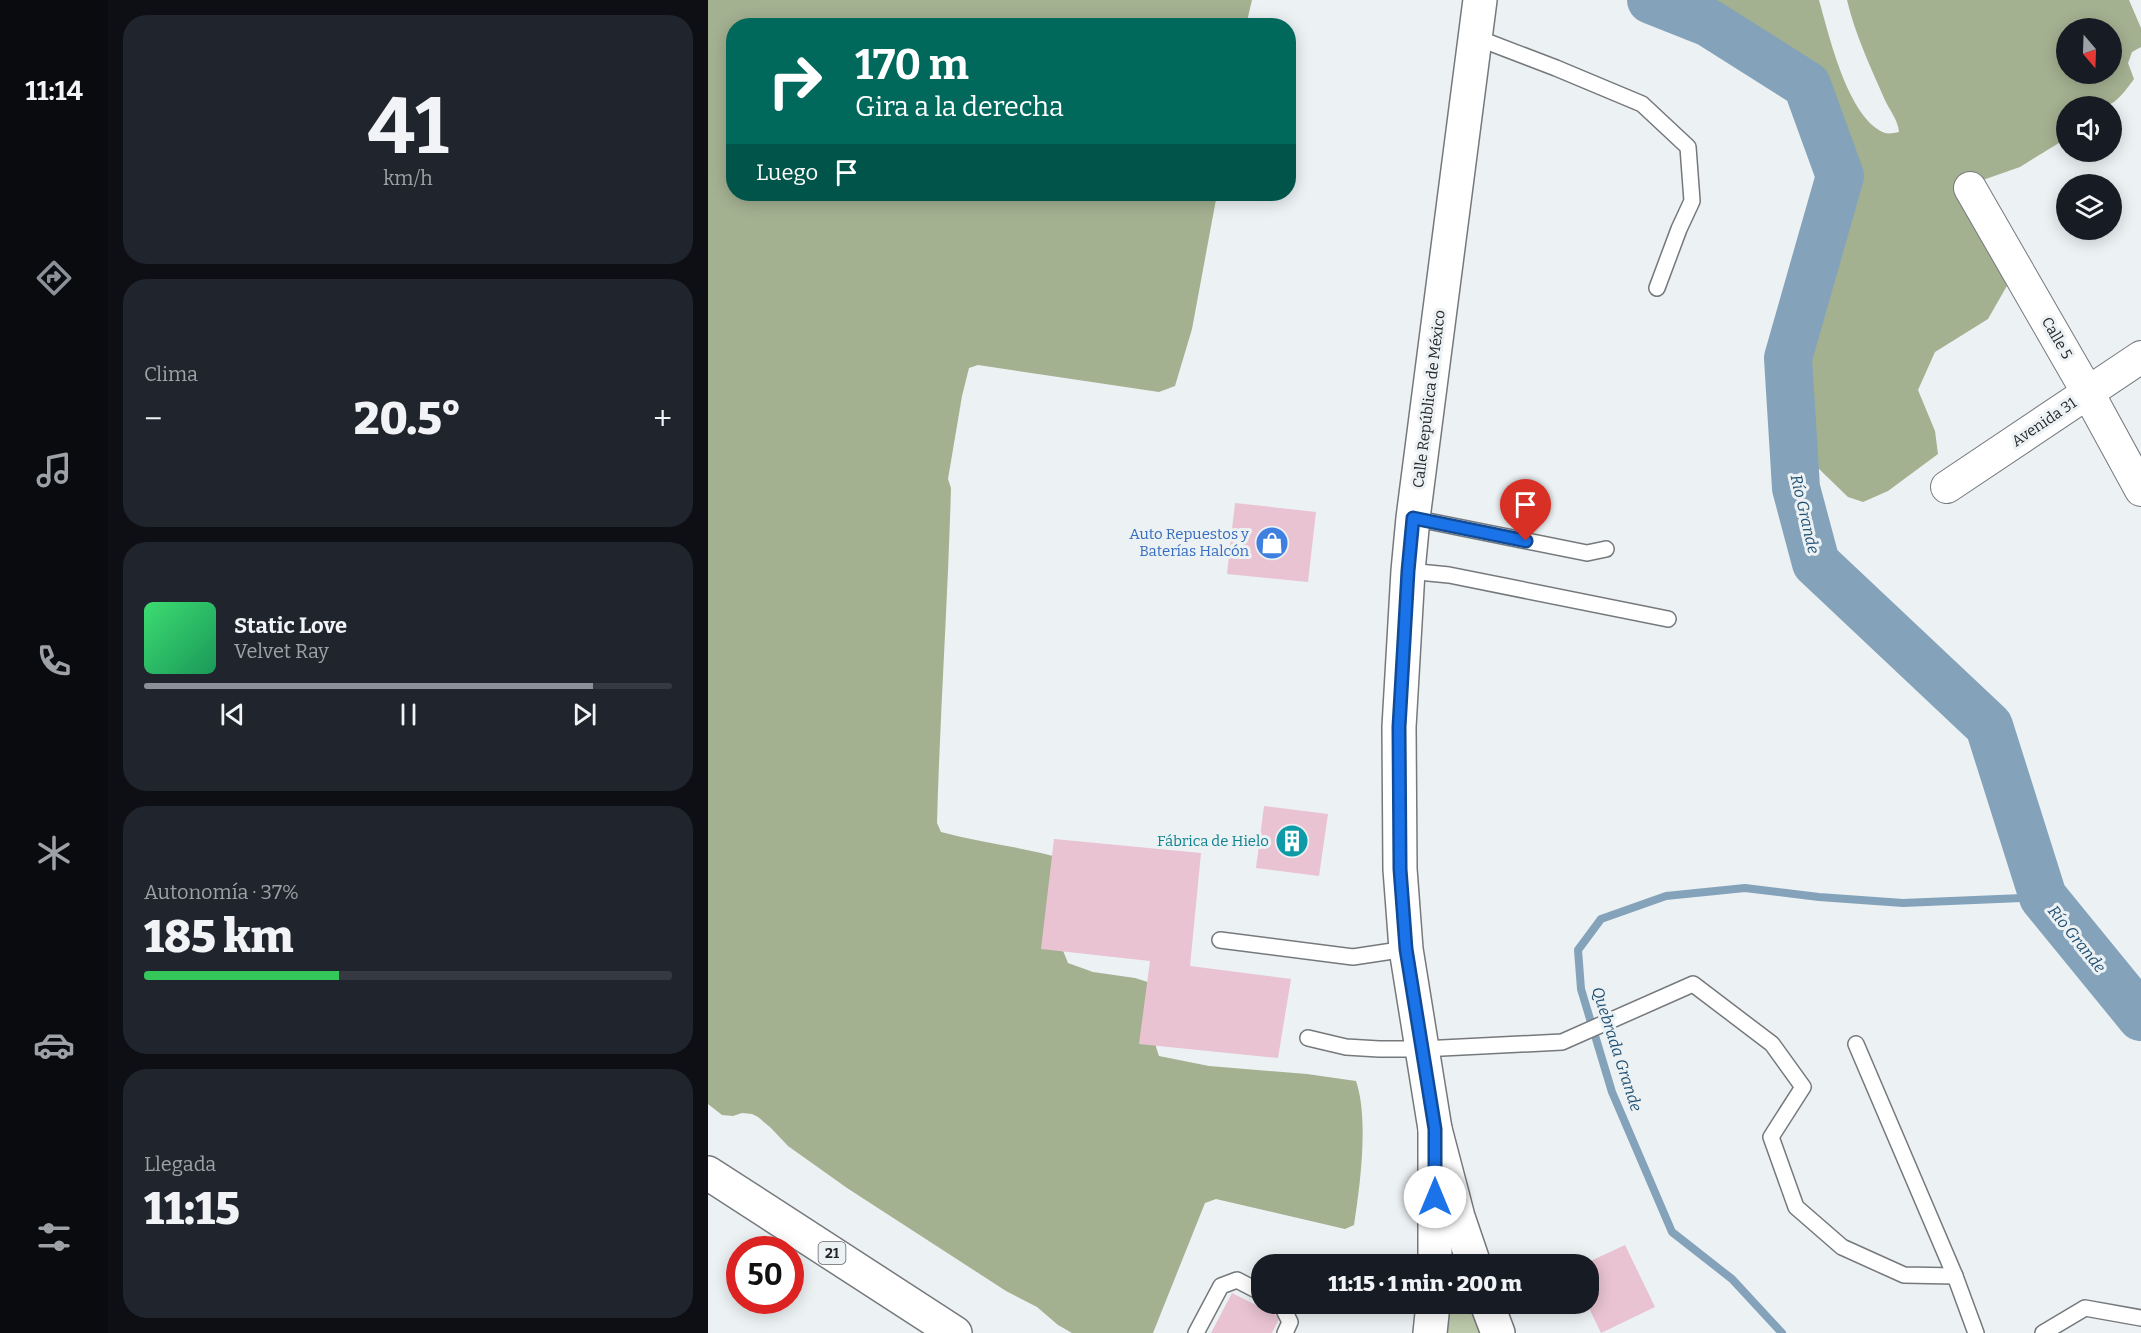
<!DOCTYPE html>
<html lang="es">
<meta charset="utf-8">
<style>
body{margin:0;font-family:Bitter,serif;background:#20242c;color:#f1f3f6;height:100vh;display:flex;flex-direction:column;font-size:22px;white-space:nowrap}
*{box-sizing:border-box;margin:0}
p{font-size:20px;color:#9ea1a6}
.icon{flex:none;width:33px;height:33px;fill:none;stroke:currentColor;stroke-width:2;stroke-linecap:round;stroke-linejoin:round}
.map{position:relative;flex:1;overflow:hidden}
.sheet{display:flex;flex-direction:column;gap:15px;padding:15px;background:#0d0f14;width:600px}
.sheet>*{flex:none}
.hud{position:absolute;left:18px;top:18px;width:570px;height:183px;border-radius:24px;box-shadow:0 3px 15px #0003;background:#00695c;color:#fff;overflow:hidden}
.needle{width:39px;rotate:161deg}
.tools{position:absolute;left:1348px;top:18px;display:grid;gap:12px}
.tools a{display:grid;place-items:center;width:66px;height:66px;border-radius:50%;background:#171b24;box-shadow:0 3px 15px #0003;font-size:30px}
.speed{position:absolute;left:18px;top:1236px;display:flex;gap:12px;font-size:30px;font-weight:700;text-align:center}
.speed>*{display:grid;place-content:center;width:78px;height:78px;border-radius:50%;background:#171b24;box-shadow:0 3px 15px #0003;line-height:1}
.speed .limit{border:9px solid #d22;background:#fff;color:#111}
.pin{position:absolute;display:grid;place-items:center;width:51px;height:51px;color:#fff;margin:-62px -26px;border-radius:50% 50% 50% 0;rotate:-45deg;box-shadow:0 0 6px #0007}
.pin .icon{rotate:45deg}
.me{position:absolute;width:66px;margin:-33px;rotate:0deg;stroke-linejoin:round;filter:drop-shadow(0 0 4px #0008)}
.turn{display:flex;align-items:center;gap:21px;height:126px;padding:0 30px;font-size:27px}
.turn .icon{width:78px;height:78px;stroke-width:2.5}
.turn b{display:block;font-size:42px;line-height:51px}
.then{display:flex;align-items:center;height:57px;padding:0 30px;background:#0003;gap:12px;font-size:22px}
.big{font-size:45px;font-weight:800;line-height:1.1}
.sheet .card{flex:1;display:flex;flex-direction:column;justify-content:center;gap:9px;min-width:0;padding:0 21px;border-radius:24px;background:#20242c}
.sheet .dial{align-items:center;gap:0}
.dial b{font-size:78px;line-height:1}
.song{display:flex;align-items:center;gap:18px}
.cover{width:72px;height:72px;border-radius:9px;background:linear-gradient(135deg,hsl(140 70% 55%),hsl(150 70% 35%))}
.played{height:6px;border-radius:3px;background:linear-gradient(90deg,#8c9099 85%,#363941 85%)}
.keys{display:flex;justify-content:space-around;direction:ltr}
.heat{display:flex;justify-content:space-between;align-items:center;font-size:33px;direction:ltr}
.charge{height:9px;border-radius:4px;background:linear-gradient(90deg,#34c759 37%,#363941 0)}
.trip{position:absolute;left:543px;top:1254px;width:348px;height:60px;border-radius:24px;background:#171b24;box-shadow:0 3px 15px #0003;font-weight:800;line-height:60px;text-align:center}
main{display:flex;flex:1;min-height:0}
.dock{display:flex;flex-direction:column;width:108px;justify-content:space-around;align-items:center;background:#090b0e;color:#9ea1a6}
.dock .icon{width:42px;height:42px}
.dock .active{color:#8c9099}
.dock b{font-size:27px;color:#f1f3f6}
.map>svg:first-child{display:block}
.green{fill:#bccaab}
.forest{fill:#a3b191;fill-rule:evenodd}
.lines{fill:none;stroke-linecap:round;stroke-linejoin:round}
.stream{stroke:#84a2b9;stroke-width:8}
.river{stroke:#84a2b9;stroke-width:48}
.building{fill:#e9c3d2}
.service-casing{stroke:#75797c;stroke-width:18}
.minor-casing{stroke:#75797c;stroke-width:34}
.secondary-casing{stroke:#75797c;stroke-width:36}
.primary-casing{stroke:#75797c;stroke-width:36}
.service{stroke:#fff;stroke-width:15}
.minor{stroke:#fff;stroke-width:32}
.secondary{stroke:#fff;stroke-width:33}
.primary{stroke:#fff;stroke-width:33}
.route-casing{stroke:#114b97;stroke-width:15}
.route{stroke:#1a73e8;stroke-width:10}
.labels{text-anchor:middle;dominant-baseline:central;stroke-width:6;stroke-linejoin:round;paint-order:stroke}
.shield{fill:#ecf1f4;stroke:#606364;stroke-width:1.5}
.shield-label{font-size:14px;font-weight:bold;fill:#242627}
.street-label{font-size:15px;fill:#242627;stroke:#ecf1f4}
.shop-label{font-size:15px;fill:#366cbe;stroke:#ecf1f4;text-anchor:end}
.culture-label{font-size:15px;fill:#0d838f;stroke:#ecf1f4;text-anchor:end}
.water-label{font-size:16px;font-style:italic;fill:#1e4f71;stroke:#ecf1f4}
</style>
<main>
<nav class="dock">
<b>11:14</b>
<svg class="icon active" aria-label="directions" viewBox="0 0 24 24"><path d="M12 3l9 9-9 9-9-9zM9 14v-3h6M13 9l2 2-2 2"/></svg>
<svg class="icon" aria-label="music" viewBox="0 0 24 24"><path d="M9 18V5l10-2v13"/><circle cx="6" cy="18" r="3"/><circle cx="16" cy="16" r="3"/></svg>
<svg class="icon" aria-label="phone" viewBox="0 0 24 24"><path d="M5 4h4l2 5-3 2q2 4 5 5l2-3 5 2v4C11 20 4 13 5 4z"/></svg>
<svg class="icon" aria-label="climate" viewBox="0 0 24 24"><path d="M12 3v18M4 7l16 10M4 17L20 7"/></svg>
<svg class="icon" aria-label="car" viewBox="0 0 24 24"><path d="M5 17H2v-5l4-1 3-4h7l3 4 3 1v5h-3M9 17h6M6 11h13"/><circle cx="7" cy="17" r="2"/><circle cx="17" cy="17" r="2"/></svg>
<svg class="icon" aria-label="filters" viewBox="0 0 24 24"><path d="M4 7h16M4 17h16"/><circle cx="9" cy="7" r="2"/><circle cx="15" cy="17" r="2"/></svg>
</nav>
<section class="sheet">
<div class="card dial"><b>41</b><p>km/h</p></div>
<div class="card"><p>Clima</p>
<div class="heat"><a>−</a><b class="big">20.5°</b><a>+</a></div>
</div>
<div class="card">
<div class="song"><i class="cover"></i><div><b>Static Love</b><p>Velvet Ray</p></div></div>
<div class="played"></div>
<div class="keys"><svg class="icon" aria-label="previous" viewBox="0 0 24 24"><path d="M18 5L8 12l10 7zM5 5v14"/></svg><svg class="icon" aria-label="pause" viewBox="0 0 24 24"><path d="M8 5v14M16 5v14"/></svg><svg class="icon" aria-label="next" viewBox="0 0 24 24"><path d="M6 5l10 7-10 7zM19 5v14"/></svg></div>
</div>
<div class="card"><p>Autonomía · 37%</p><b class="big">185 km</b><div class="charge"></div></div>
<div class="card"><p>Llegada</p><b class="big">11:15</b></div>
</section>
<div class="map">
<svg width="1433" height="1333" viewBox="0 0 1433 1333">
<rect width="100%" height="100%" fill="#ecf1f4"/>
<path class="green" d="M 738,1304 L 771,1304 L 782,1333 L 736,1333 Z"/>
<g class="forest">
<path d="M 0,0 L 544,0 L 539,21 L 536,25 L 26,26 L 26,194 L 509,194 L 484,329 L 467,386 L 451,392 L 270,365 L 261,368 L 254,396 L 240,479 L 243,488 C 240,600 232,711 229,823 L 233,832 C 274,843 315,847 356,859 L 354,948 L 360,963 L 385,972 L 427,978 L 449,985 L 450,1031 L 448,1047 L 451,1056 L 501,1066 L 599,1074 L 648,1081 C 661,1119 652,1186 646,1225 L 637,1229 L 508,1199 L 497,1203 L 445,1333 L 364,1333 L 350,1325 L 329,1307 L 298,1291 L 139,1188 L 80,1146 L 63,1128 L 50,1117 L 44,1114 L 34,1113 L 25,1116 L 14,1115 L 0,1104 Z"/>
<path d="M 995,0 L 1111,0 C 1121,35 1140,119 1177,133 C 1181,134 1186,133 1191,132 C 1190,119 1181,110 1176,98 C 1162,66 1147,34 1139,0 L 1421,0 L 1433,28 L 1433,47 L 1424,52 L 1420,63 L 1426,79 C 1401,114 1399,106 1359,106 L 1359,138 L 1312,167 L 1272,181 L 1300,284 L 1280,319 L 1227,352 L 1210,390 L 1227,431 L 1230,454 L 1180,491 L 1155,502 L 1140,497 L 1110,468 L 1087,407 L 1079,378 L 1074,333 L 1090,288 L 1120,223 L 1132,172 L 1129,133 L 1089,83 ZM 1359,28 L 1404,28 L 1404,74 L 1359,74 Z"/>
</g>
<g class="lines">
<path class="stream" d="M 1074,1333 L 1024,1279 L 964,1232 L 904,1092 L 873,989 L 870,950 L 893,919 L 958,896 L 1037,888 L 1111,897 L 1195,903 L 1335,897"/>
<path class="river" d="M 943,0 L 1001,23 L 1099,85 L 1132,176 L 1080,358 L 1088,488 L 1108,563 L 1281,726 L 1335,897 L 1433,1017"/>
</g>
<g class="building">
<path d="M 527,503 L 608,512 L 600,582 L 519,574 Z"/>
<path d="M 556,806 L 620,814 L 611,876 L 548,868 Z"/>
<path d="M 346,839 L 493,853 L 482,966 L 583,979 L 570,1058 L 431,1044 L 442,961 L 333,949 Z"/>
<path d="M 917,1245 L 947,1307 L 893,1333 L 879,1304 L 880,1264 L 876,1264 Z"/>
<path d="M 524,1293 L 572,1317 L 564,1333 L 503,1333 Z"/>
</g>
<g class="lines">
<defs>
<g id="service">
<path d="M 767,37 L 848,68 L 934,104 L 980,147 L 984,201 L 971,229 L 949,288"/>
<path d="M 705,518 L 879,553 L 898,549"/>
<path d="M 700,571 L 741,575 L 960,619"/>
<path d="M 512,940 L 645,957 L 698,949"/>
<path d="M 600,1038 L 638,1047 L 671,1049 L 714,1049 L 854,1042 L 985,984 L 1064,1044 L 1095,1087 L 1063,1137 L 1088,1207 L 1134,1247 L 1196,1275 L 1247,1276"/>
<path d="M 1148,1044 L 1247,1276 L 1268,1333"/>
<path d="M 573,1304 L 582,1322 L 577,1333"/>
<path d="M 488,1333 L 513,1286 L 529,1280 L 554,1293"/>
<path d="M 1335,1333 L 1377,1308 L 1433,1318"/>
</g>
<g id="minor">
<path d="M 1262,188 L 1380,393 L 1433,490"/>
<path d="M 1239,487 L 1433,357"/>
</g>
<g id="secondary">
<path d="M 727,1264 L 727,1129 L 698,949 L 692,869 L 691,727 L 700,571 L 705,518 L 772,0"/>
<path d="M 722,1333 L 725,1304"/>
</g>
<g id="primary">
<path d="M 727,1129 L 750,1217 L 766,1264"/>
<path d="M 0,1173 L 247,1333"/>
<path d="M 779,1304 L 790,1333"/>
</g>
</defs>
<use href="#service" class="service-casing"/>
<use href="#minor" class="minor-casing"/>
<use href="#secondary" class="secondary-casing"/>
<use href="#primary" class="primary-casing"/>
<use href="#service" class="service"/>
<use href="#minor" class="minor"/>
<use href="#secondary" class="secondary"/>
<use href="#primary" class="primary"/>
</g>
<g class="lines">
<defs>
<path id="route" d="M 727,1197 L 727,1129 L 698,949 L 692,869 L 691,727 L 700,571 L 705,518 L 818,541"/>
</defs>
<use href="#route" class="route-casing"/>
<use href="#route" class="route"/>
</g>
<defs>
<symbol id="shop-disc" viewBox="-11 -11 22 22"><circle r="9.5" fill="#3f7fe0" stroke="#ecf1f4"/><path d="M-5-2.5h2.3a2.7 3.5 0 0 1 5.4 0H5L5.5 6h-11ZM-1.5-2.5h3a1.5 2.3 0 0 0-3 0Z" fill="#fff"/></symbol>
<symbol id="building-disc" viewBox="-11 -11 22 22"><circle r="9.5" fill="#0f9aa8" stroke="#ecf1f4"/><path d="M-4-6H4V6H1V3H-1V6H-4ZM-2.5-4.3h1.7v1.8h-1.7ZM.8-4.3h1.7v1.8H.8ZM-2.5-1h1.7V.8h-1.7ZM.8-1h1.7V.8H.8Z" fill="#fff"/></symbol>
</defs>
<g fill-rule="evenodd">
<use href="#shop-disc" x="545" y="524" width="38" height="38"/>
<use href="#building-disc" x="565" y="822" width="38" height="38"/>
</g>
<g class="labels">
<rect class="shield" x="110.5" y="1242" width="27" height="22" rx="4.5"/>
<g class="shield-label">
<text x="124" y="1253">21</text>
</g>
<g class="street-label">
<text transform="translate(1349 338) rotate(60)">Calle 5</text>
<text transform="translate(721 399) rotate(-83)">Calle República de México</text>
<text transform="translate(1336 422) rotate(-34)">Avenida 31</text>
</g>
<g class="shop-label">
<text x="541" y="534">Auto Repuestos y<tspan x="541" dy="17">Baterías Halcón</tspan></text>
</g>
<g class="culture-label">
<text x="561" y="841">Fábrica de Hielo</text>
</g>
<g class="water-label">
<text transform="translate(1097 514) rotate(77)">Río Grande</text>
<text transform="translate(1369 939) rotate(51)">Río Grande</text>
<text transform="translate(909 1049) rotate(72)">Quebrada Grande</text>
</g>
</g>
</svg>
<div class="tools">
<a><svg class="needle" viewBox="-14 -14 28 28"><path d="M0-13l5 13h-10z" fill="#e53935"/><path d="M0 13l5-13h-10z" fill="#9ea1a6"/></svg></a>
<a><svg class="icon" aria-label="sound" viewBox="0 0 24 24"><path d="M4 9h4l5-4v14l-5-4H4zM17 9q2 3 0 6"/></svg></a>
<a><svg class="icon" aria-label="layers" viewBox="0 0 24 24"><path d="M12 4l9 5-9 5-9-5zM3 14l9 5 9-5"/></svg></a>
</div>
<div class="speed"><div class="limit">50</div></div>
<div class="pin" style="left:818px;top:541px;background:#d93025"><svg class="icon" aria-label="arrive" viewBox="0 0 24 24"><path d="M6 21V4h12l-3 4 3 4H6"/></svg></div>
<svg class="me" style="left:727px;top:1197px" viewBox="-20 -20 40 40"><circle r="19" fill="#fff"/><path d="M0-13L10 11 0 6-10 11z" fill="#1a73e8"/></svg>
<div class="trip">11:15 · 1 min · 200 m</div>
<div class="hud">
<div class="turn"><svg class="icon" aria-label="right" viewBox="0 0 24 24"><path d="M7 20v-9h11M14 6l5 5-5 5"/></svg><div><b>170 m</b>Gira a la derecha</div></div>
<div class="then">Luego<svg class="icon" aria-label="arrive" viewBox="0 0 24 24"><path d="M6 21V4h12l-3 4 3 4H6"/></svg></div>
</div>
</div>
</main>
